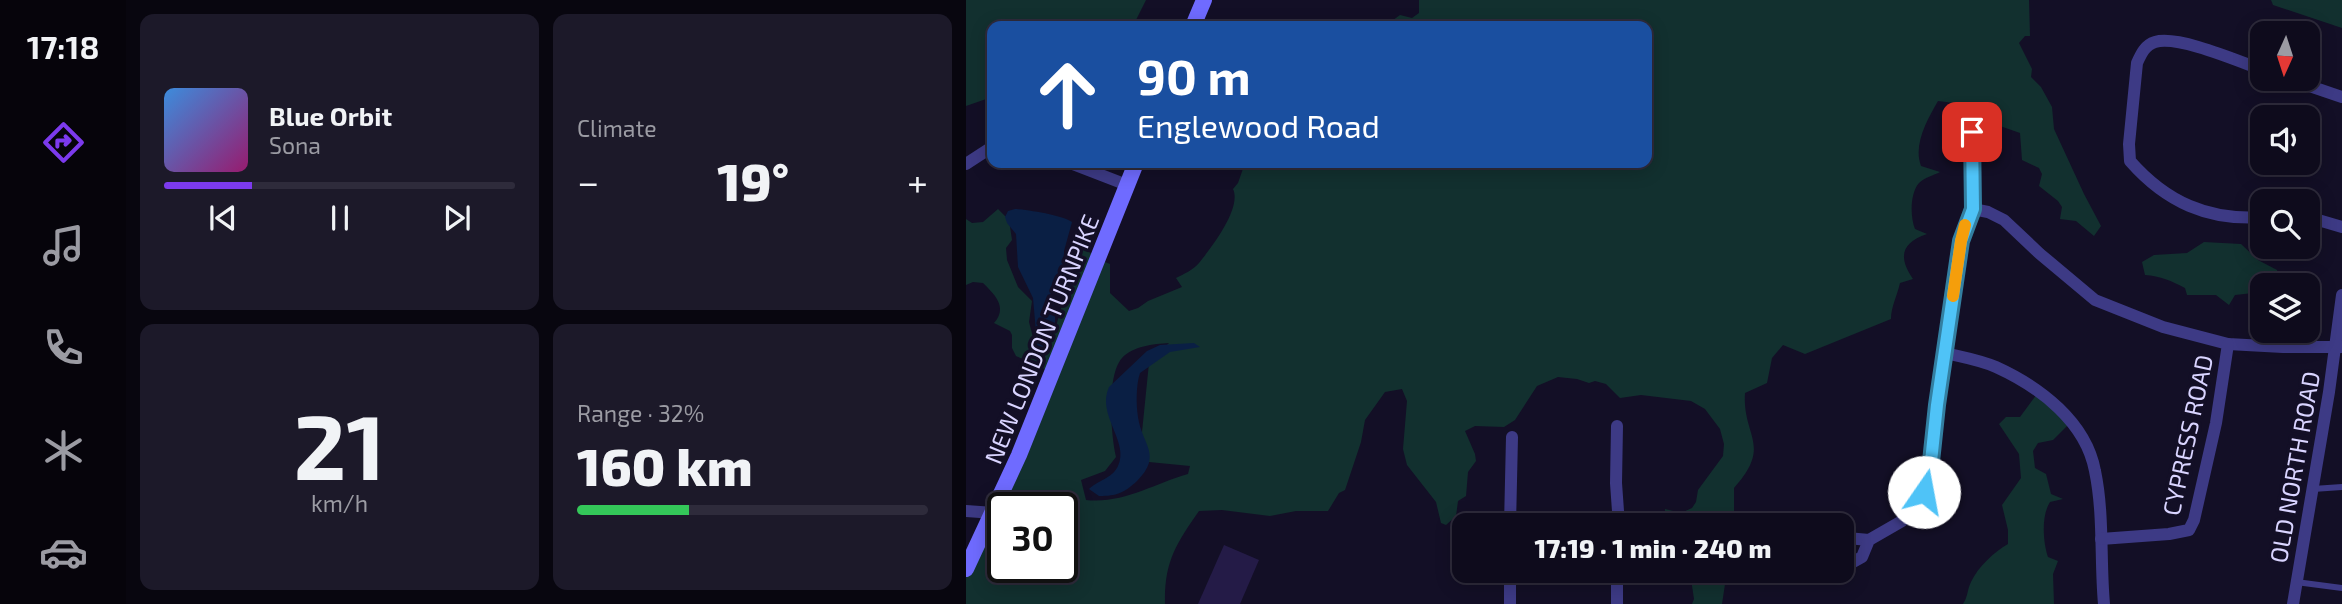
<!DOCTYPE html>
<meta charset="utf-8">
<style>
body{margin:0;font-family:"Exo 2",sans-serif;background:#1c1929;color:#f1f3f6;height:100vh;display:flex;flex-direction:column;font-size:26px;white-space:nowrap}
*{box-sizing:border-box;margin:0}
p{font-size:23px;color:#9b9ba3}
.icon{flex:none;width:38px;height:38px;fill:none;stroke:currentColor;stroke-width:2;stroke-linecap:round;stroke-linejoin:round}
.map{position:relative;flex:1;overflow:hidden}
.panel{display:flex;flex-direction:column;gap:14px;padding:14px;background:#08060f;width:840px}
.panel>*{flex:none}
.guide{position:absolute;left:21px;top:21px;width:665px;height:147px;border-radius:14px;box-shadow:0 4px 18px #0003,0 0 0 2px #2e2b3b;background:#1a4fa0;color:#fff;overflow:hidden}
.needle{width:46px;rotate:183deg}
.buttons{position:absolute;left:1284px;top:21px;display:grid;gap:14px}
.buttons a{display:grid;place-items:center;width:70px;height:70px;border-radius:14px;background:#0e0b1c;box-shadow:0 4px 18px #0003,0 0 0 2px #2e2b3b;font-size:35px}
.speed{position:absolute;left:21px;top:492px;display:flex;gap:14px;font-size:35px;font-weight:700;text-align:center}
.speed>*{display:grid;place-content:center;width:91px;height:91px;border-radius:50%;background:#0e0b1c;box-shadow:0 4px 18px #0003,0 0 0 2px #2e2b3b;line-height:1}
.speed .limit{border:4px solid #111;border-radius:10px;background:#fff;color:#111}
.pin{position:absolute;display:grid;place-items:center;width:60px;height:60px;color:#fff;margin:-30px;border-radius:14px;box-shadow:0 4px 10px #0006}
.me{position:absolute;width:77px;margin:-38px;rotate:12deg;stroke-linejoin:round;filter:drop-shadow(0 0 5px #0008)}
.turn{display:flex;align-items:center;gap:24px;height:147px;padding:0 35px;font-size:32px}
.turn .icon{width:91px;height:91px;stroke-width:2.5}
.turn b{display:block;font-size:49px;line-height:60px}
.big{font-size:52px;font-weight:800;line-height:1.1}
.panel .card{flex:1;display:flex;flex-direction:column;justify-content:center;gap:10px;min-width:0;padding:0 24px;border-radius:14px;background:#1c1929}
.panel .dial{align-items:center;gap:0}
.dial b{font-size:91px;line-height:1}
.song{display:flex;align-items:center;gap:21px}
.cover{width:84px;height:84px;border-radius:10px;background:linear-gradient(135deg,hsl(210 70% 55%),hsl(320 70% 35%))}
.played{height:7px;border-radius:4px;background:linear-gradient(90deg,#7c3aed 25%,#2e2b3b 25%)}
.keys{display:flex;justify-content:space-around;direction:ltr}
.heat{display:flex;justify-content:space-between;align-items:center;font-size:38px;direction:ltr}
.charge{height:10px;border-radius:5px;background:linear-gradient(90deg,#34c759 32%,#2e2b3b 0)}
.panel .tiles{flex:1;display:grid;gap:14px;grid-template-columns:repeat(2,1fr)}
.trip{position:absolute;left:486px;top:513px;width:402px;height:70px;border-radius:14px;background:#0e0b1c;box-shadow:0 4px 18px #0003,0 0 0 2px #2e2b3b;font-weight:800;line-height:70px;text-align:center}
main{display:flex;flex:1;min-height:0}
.tabs{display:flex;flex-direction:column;width:126px;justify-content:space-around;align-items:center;background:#06040b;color:#9b9ba3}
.tabs .icon{width:49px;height:49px}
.tabs .on{color:#7c3aed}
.tabs b{font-size:32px;color:#f1f3f6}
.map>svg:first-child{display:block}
.green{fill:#12302f;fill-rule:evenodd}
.water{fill:#0a1f44}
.building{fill:#241b47}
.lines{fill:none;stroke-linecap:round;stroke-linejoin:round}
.lane{stroke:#3d3a85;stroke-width:6}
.street{stroke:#3d3a85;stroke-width:12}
.secondary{stroke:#6f6bff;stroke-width:16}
.route-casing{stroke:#337fa1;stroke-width:18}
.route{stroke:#4fc3f7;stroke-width:12}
.slow{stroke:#f59e0b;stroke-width:12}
.labels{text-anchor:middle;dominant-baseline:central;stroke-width:7;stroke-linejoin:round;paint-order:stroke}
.street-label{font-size:24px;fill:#d9d4ff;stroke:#130f26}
</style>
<main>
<nav class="tabs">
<b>17:18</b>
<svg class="icon on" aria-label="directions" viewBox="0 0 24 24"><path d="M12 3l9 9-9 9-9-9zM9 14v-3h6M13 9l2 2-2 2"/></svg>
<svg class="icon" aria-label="music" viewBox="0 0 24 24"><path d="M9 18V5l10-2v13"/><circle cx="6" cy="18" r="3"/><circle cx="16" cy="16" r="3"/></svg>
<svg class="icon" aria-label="phone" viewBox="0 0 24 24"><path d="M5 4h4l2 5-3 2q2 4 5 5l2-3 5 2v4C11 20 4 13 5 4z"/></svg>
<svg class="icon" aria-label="climate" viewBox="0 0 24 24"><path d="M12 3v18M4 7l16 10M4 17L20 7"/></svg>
<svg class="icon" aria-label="car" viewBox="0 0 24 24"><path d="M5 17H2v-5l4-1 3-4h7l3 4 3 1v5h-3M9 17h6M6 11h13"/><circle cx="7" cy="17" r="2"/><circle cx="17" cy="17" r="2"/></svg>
</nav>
<section class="panel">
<div class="tiles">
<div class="card">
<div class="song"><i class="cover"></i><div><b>Blue Orbit</b><p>Sona</p></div></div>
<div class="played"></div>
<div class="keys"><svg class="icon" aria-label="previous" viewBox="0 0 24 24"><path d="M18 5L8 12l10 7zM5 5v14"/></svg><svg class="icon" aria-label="pause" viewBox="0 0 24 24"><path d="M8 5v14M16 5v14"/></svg><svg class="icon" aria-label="next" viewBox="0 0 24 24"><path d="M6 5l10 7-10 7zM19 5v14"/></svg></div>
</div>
<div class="card"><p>Climate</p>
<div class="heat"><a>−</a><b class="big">19°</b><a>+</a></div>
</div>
<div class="card dial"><b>21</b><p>km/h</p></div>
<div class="card"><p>Range · 32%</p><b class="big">160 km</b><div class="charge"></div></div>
</div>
</section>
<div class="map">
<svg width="1376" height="604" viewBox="0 0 1376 604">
<rect width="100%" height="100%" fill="#130f26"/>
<g class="green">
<path d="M 0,0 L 180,0 L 170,20 L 170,26 L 26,26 L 26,97 L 0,106 Z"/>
<path d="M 453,0 L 1063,0 L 1064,36 L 1059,36 L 1053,43 L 1066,69 L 1065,77 L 1075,87 L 1086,107 L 1088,129 L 1118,194 L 1135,226 L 1128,236 L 1110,221 L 1094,219 L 1096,207 L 1092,201 L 1073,186 L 1076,174 L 1073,168 L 1056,160 L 1054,133 L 1034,126 L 1016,133 L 1004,119 L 997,104 L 972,101 C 961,120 947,145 955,166 L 974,172 C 968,175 958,178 953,183 C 944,193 944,217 949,229 L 961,234 C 935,243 932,257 947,279 L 934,283 C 931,296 925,307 925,319 L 839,354 L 817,345 L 806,358 L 801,383 L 779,393 C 776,436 807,445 768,488 L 768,525 L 720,525 L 716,522 L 699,525 L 699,509 L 715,513 L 726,508 L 730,502 L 732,490 L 757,456 L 758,444 L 754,429 L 739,409 L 725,401 L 675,395 L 654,398 L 640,384 L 629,381 L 623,383 L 611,379 L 592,377 L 571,386 L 549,420 L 538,427 L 509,426 L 499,431 L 509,454 L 510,461 L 502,472 L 500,496 L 492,501 L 490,516 L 480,525 L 475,523 L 470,502 L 441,465 L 437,449 L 441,401 L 436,389 L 419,392 L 399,420 L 395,442 L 379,490 L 373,493 L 362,511 L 330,511 L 304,516 L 256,510 L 233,511 C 210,544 198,562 199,604 L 0,604 L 0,573 L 85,372 L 50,356 L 46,348 L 46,335 L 44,331 L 28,323 C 42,307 29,295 17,283 L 7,282 L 0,285 L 0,219 L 6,223 L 17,222 L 32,209 L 43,220 L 46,240 L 40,248 L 41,260 L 52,287 L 66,301 L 63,322 L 72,357 L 76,357 L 89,330 L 97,301 L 106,281 L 107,260 L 111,255 L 112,247 L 116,247 L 134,260 L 144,264 L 144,293 L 163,311 L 172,308 L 182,301 L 216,287 L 210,278 C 218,274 227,270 233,263 C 246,247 276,208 267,189 L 272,183 L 279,163 L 681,163 L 681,26 L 419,26 L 434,15 L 446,18 L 453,13 ZM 203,343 L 183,363 L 175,442 L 183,462 L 224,466 L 222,474 C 187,484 157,504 120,500 L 115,480 L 139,471 L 150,457 C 145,436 140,376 156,358 C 167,346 187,344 203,343 ZM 37,508 L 96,508 L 96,567 L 37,567 Z"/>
<path d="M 1305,0 L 1376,0 L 1376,28 L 1307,5 Z"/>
<path d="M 1238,242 L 1275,244 L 1292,260 L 1311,270 L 1314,283 L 1301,282 L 1291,285 L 1287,293 L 1269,295 L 1263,305 L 1250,295 L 1221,295 L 1219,288 C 1206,281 1194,276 1179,275 L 1176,262 L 1188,255 L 1221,253 Z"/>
<path d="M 1071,394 L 1105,422 L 1087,440 L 1072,443 L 1067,451 L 1069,468 L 1080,474 L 1085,494 L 1097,499 L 1084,502 C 1075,516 1077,542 1082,557 L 1092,561 L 1087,574 L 1088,604 L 997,604 C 1002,597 1001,590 1005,582 C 1012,567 1028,552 1042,544 L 1042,530 L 1036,505 L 1055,478 L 1053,454 L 1033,424 L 1040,417 L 1054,417 Z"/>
<path d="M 734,571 L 761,571 L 756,604 L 726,604 L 728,599 L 725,579 Z"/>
</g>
<g class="water">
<path d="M 49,209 C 62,210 96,215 106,222 L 98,251 L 99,279 L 87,288 L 84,295 L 89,310 L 89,324 L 78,359 L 72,355 L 67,298 L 52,267 L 50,234 L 41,223 L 39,217 L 42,211 Z"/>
<path d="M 228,343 L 234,347 L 204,352 L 174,373 C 170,385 170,404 172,417 C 176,445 197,455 171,481 C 158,493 151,496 133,496 L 123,489 C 132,480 146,479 152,466 C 164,442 130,415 143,387 L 181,351 L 194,345 Z"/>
</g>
<path class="building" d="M 258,545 L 293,560 L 274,604 L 232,604 Z"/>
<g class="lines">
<g class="lane">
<path d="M 1347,489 L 1376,487"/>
<path d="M 1330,582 L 1376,588"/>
</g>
<g class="street">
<path d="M 1297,70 C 1272,61 1212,35 1189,42 C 1179,45 1175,54 1171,63 L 1163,144 L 1164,161 C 1200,202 1242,221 1297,217"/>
<path d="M 1323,79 L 1376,97"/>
<path d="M 104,163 L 161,185"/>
<path d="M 0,164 L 26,147"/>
<path d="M 1007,209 L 1022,212 L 1038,220 L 1074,254 L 1129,300 L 1197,327 L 1262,344 L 1317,347 L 1376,347"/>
<path d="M 1342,217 L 1376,227"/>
<path d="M 979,353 C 996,357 1014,360 1030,367 C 1074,387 1120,422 1129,471 C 1138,514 1134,560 1138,604"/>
<path d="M 651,426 L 650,483 L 653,525"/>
<path d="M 0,511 L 28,513"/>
<path d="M 544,525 L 546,437"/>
<path d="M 1135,539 L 1203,534 L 1223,530 L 1228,520 L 1250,423 L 1262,344"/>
<path d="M 877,542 L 881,538 L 903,540"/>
<path d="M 877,559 L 887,562 L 896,557 L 903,540 L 936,521 L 949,508 L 958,492 L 964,471 L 971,405 L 995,241 L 1007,209 L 1006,132"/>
<path d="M 544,604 L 544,570"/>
<path d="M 651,604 L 651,570"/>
<path d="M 1327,604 L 1363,392 L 1376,295"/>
</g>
<g class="secondary">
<path d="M 227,26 L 238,0"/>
<path d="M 0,569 L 53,455 L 170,163"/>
</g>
</g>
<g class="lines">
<defs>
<path id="route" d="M 958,492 L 964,471 L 971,405 L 995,241 L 1007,209 L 1006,132"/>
</defs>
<use href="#route" class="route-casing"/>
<use href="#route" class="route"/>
<path class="slow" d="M 987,296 L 995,241 L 999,225"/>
</g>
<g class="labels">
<g class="street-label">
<text transform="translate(75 339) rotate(-68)">NEW LONDON TURNPIKE</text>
<text transform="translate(1221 435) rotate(-78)">CYPRESS ROAD</text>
<text transform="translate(1328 467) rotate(-80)">OLD NORTH ROAD</text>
</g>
</g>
</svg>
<div class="buttons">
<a><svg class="needle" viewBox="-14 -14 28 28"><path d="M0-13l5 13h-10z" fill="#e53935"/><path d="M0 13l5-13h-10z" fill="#9b9ba3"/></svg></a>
<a><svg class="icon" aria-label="sound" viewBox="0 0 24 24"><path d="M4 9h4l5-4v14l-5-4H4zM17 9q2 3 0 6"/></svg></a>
<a><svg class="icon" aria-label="search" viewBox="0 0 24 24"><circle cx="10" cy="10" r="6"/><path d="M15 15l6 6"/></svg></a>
<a><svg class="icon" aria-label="layers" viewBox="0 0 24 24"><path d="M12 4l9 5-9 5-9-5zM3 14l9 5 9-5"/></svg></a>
</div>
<div class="speed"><div class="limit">30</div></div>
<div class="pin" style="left:1006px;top:132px;background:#d93025"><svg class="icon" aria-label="arrive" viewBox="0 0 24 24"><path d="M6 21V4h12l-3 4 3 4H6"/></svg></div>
<svg class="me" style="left:958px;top:492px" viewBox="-20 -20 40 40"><circle r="19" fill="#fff"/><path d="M0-13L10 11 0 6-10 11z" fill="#4fc3f7"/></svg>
<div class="trip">17:19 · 1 min · 240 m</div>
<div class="guide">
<div class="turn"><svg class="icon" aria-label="ahead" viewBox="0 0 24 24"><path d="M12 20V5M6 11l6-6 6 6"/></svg><div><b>90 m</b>Englewood Road</div></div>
</div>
</div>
</main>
